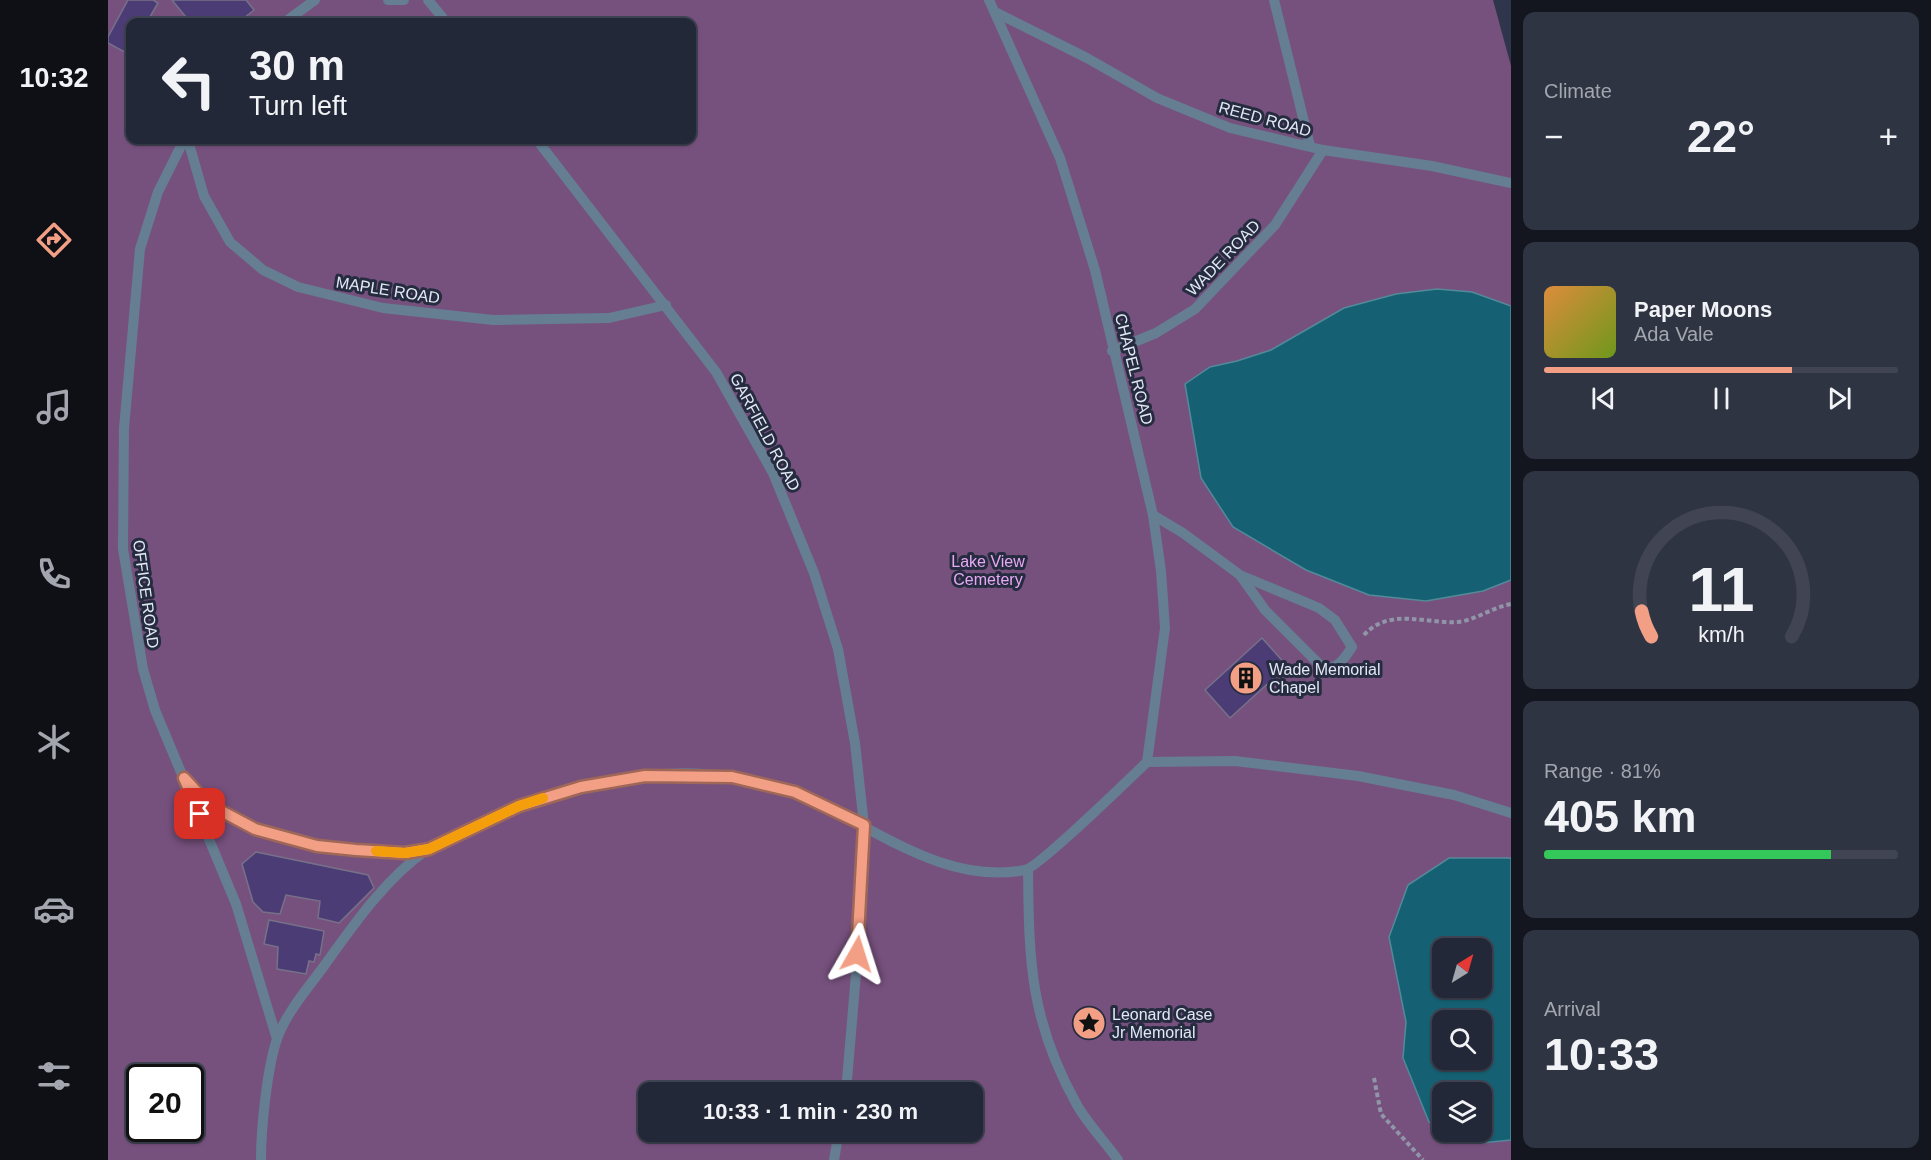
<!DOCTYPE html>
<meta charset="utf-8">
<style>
body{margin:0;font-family:Arial,sans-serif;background:#2f3443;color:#f1f3f6;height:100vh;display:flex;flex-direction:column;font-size:22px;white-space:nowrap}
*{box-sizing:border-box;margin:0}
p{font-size:20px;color:#a3a6ae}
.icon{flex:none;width:33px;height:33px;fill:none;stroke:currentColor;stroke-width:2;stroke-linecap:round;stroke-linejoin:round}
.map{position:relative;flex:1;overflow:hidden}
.panel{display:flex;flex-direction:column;gap:12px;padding:12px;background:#13161f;width:420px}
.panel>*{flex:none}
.banner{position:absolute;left:18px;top:18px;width:570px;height:126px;border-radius:12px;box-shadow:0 2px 4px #0004,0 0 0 2px #404453;background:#232838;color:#f1f3f6;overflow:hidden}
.needle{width:39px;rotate:37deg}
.buttons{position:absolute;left:1324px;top:938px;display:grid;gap:12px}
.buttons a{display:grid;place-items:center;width:60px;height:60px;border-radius:12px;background:#232838;box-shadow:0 2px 4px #0004,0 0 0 2px #404453;font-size:30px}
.speed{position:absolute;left:18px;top:1064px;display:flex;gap:12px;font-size:30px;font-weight:700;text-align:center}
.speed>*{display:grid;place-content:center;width:78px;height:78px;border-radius:50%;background:#232838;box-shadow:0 2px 4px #0004,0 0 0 2px #404453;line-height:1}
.speed .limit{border:3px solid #111;border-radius:9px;background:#fff;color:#111}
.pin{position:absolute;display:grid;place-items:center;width:51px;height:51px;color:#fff;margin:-26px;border-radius:12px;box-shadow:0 3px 9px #0006}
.me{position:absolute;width:66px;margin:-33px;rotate:6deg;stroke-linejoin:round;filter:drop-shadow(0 0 4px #0008)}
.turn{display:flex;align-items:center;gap:21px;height:126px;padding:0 24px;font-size:27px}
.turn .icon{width:78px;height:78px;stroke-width:2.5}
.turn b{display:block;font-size:42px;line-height:51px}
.big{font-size:45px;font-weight:700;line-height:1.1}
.panel .tile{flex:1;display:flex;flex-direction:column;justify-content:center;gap:9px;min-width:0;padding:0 21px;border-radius:12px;background:#2f3443}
.panel .dial{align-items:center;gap:0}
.dial svg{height:156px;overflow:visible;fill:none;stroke:#404453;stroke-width:7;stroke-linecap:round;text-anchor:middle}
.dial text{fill:#f1f3f6;stroke:none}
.song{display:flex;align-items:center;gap:18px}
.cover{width:72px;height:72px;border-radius:9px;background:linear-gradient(135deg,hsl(30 70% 55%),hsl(80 70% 35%))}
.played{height:6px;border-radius:3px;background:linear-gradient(90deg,#f39f86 70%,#404453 70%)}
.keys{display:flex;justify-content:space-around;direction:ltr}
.heat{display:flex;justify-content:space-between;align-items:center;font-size:33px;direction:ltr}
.charge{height:9px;border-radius:4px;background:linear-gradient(90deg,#34c759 81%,#404453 0)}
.trip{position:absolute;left:530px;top:1082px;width:345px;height:60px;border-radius:12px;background:#232838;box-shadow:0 2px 4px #0004,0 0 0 2px #404453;font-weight:700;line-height:60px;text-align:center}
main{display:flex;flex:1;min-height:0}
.dock{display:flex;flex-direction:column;width:108px;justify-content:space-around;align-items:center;background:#0e1016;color:#a3a6ae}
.dock .icon{width:42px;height:42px}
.dock .current{color:#f39f86}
.dock b{font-size:27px;color:#f1f3f6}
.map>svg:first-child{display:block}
.green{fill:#77517e;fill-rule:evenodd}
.water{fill:#156173;stroke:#538a9a;stroke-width:1.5;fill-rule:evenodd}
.building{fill:#4c3c75;stroke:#767189;stroke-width:1.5}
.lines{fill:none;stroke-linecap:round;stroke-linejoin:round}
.path{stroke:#9096a7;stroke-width:4;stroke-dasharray:4.5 3;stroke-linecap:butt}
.service{stroke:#657e92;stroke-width:10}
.route-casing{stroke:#9e6757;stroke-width:15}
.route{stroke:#f39f86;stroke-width:10}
.slow{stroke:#f59e0b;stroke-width:10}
.labels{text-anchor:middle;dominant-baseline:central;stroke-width:6;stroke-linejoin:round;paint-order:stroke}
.street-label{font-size:16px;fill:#e3e8f5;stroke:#262c40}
.park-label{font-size:16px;fill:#e7a8f4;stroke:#262c40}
.poi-label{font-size:16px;fill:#e3e8f5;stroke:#262c40;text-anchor:start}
</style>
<main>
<nav class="dock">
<b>10:32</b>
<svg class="icon current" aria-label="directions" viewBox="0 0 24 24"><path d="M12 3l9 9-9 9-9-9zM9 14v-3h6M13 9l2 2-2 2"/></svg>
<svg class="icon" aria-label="music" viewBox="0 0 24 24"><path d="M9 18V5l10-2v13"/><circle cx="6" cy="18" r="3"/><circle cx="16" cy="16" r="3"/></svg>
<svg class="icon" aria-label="phone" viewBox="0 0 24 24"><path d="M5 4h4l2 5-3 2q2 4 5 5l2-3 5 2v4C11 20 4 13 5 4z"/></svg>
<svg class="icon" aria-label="climate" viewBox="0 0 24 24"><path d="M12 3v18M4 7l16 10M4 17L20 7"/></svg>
<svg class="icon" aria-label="car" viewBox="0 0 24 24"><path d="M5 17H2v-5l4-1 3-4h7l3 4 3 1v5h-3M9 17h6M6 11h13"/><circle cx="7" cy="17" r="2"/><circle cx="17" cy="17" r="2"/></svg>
<svg class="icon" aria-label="filters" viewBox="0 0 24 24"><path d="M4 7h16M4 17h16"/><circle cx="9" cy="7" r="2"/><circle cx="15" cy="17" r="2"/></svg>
</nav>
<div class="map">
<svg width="1403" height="1160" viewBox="0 0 1403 1160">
<rect width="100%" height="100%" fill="#2f364b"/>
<path class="green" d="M 0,0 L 1385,0 L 1403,66 L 1403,1160 L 0,1160 ZM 22,22 L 584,22 L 584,140 L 22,140 ZM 1335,948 L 1374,948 L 1374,987 L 1335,987 ZM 1335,1020 L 1374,1020 L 1374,1059 L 1335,1059 ZM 32,1077 L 82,1077 L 82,1128 L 32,1128 ZM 540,1092 L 864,1092 L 864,1131 L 540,1131 ZM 1335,1092 L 1374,1092 L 1374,1131 L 1335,1131 Z"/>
<g class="water">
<path d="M 1329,289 L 1364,292 L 1403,306 L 1403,580 L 1375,591 L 1318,601 L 1261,595 L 1198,570 L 1125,527 L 1093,478 L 1077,384 L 1102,367 L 1129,361 L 1163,350 L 1236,308 L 1288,294 Z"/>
<path d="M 1341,858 L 1403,858 L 1403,1140 L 1373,1143 L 1344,1131 L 1374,1131 L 1374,1092 L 1335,1092 L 1335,1127 L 1321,1122 L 1295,1058 L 1298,1022 L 1281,937 L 1300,885 ZM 1335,948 L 1374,948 L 1374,987 L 1335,987 ZM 1335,1020 L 1374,1020 L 1374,1059 L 1335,1059 Z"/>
</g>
<g class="building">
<path d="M 20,0 L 45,0 L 50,3 L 39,22 L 22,22 L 22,55 L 0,43 L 0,37 Z"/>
<path d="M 64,0 L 138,0 L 146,10 L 131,22 L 82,22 Z"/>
<path d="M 1154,638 L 1179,666 L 1122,718 L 1097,690 Z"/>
<path d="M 148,852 L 260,875 L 266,888 L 231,923 L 210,918 L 212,901 L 178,895 L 172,914 L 155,912 L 145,902 L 134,864 Z"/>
<path d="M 161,920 L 216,931 L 212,955 L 208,954 L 206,962 L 201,961 L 198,974 L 169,969 L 170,947 L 156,944 Z"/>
</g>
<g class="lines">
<g class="path">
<path d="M 1256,635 C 1282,607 1317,624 1350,622 C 1368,620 1385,607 1403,604"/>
<path d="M 1266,1078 L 1273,1114 L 1315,1160"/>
</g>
<g class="service">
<path d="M 280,0 L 296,0"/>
<path d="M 320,0 L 338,22"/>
<path d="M 881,0 L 952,158 L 987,270 L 1045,515 L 1053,571 L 1057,628 L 1039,762"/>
<path d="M 1166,0 L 1202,146"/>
<path d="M 889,13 L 979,58 L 1049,98 L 1122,128 L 1215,150 L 1324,166 L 1403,183"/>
<path d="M 177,22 L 207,0"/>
<path d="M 76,140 L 50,192 L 32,249 L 16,428 L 15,549 L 35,669 L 47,710 L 128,904 L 169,1039"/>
<path d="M 80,140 L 96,196 L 122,242 L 155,270 L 190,287 L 275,308 L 385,320 L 501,318 L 558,305"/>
<path d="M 429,140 L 608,372 L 665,473 L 706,573 L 730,649 L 747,743 L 756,825 L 753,915 L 738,1092"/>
<path d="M 1004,351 L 1048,333 L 1087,309 L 1167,225 L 1215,150"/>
<path d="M 1045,515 L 1075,533 L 1132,575 L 1157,610 L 1216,669 C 1231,668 1236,659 1244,647 L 1227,620 L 1211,608 L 1132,575"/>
<path d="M 83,785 C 136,842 245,862 320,849"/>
<path d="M 920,870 C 921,962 922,1021 969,1105 C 980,1124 997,1142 1010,1160"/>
<path d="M 153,1160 C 153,1128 159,1069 169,1039 C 178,1013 200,988 216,966 C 246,924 278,878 320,849 C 331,841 345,836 357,830 C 433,792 541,761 627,778 C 647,782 671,785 689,793 C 761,823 834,886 917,870 C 931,867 1022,778 1039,762 L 1127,761 L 1250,776 L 1346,795 L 1403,813"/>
<path d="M 726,1160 L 731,1131"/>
</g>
</g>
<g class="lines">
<defs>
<path id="route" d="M 92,814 L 76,778 L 100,804 L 147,829 L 209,846 L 248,850 L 297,853 L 321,849 L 411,806 L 473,787 L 537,776 L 624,777 L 687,792 L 756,825 L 749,954"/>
</defs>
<use href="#route" class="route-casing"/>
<use href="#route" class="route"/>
<path class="slow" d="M 268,851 L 297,853 L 321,849 L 411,806 L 435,798"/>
</g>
<defs>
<symbol id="building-disc" viewBox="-11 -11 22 22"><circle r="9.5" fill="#f39f86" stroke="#262c40"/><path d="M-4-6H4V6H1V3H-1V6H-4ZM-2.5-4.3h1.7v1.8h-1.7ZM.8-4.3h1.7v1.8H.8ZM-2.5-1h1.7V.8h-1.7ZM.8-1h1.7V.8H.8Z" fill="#111"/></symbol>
<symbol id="sight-disc" viewBox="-11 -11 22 22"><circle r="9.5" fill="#f39f86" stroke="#262c40"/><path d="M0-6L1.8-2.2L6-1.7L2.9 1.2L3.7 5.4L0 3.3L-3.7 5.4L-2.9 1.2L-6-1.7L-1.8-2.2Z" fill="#111"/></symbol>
</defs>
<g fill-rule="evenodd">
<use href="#building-disc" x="1119" y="659" width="38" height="38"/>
<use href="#sight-disc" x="962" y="1004" width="38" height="38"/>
</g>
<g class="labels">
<g class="street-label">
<text transform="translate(1157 119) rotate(15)">REED ROAD</text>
<text transform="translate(1115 258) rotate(-46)">WADE ROAD</text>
<text transform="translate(280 290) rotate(9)">MAPLE ROAD</text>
<text transform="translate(1026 369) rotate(76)">CHAPEL ROAD</text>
<text transform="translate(657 432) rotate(62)">GARFIELD ROAD</text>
<text transform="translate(38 594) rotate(82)">OFFICE ROAD</text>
</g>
<g class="park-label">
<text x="880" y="561">Lake View<tspan x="880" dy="18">Cemetery</tspan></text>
</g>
<g class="poi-label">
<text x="1161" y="669">Wade Memorial<tspan x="1161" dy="18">Chapel</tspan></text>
<text x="1004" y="1014">Leonard Case<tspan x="1004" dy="18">Jr Memorial</tspan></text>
</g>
</g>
</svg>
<div class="buttons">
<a><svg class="needle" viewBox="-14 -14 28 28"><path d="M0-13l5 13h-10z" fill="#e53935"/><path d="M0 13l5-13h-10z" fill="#a3a6ae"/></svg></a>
<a><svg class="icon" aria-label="search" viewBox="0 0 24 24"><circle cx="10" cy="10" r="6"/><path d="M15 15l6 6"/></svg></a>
<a><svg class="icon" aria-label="layers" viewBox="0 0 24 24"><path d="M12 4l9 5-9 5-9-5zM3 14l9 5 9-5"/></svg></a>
</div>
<div class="speed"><div class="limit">20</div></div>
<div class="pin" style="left:92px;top:814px;background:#d93025"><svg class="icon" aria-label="arrive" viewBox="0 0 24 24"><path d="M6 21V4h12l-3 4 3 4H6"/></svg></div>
<svg class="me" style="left:749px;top:954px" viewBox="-20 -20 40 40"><path d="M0-17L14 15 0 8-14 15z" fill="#f39f86" stroke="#fff" stroke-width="4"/></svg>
<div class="trip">10:33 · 1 min · 230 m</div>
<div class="banner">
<div class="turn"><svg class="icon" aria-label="left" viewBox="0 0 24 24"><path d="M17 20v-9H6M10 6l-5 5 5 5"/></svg><div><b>30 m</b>Turn left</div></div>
</div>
</div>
<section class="panel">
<div class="tile"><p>Climate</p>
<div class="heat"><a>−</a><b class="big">22°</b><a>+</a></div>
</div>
<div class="tile">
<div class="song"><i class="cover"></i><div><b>Paper Moons</b><p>Ada Vale</p></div></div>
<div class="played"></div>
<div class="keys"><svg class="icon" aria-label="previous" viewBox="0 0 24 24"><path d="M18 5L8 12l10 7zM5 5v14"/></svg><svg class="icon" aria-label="pause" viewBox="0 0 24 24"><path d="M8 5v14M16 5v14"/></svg><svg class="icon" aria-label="next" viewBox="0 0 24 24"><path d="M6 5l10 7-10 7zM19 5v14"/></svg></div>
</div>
<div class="tile dial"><svg viewBox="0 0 100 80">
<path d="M14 69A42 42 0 1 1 86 69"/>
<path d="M14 69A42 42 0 0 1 9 56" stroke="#f39f86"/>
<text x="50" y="56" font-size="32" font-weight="700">11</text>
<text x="50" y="72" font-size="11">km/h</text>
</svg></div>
<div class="tile"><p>Range · 81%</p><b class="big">405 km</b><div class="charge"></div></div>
<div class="tile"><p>Arrival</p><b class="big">10:33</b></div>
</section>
</main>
